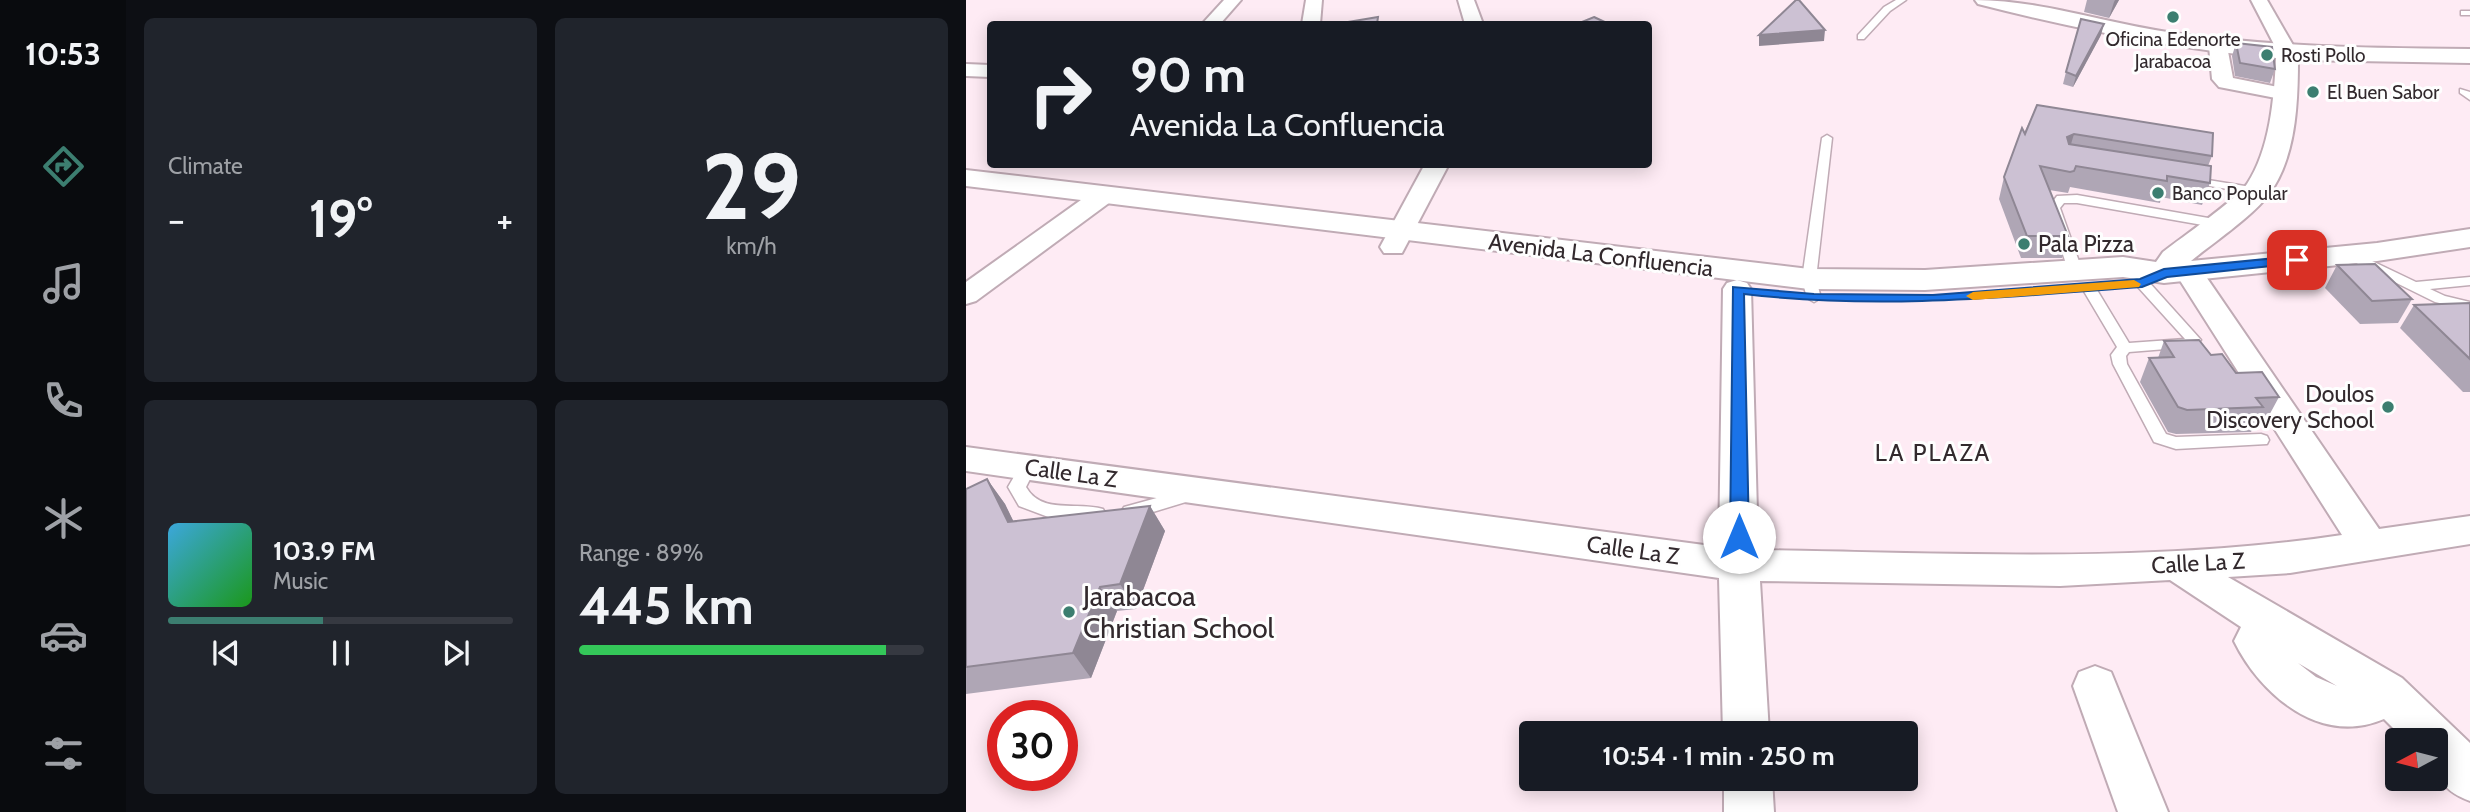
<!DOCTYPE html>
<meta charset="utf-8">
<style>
body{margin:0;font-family:Cabin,sans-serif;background:#20242c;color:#f1f3f6;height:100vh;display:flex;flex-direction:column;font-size:26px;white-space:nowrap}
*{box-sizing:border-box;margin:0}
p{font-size:23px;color:#9ea1a6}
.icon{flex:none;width:38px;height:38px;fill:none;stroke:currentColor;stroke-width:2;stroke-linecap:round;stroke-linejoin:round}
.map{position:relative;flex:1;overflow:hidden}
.drawer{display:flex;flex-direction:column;gap:18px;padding:18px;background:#0d0f14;width:840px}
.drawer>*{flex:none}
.top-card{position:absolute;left:21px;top:21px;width:665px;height:147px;border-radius:7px;box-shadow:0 4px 18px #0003;background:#171b24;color:#f1f3f6;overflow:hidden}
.needle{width:46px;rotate:263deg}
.fabs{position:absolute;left:1419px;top:728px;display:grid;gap:14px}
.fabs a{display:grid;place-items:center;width:63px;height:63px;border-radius:7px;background:#171b24;box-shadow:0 4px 18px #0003;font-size:35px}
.speed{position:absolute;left:21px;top:700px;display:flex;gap:14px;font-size:35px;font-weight:700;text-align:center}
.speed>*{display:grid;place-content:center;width:91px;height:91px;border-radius:50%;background:#171b24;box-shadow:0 4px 18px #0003;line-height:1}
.speed .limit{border:10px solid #d22;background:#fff;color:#111}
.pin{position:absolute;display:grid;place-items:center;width:60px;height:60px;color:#fff;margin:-30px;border-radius:14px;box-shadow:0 4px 10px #0006}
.me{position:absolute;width:77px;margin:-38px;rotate:0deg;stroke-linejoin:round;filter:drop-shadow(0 0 5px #0008)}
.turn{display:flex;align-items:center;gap:24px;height:147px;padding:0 28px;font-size:32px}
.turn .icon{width:91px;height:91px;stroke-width:2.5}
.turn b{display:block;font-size:49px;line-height:60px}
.big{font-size:52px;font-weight:700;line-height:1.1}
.drawer .widget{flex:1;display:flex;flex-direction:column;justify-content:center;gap:10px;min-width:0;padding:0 24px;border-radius:10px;background:#20242c}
.drawer .dial{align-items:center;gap:0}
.dial b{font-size:91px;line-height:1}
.song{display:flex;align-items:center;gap:21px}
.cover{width:84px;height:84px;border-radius:10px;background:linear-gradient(135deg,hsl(200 70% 55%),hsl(120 70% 35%))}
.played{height:7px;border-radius:4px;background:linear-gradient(90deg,#3c7e70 45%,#363941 45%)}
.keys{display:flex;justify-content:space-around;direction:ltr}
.heat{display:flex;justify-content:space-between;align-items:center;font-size:38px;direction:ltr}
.charge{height:10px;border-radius:5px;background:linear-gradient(90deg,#34c759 89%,#363941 0)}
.drawer .tiles{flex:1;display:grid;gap:18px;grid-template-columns:repeat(2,1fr)}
.trip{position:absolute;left:553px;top:721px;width:399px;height:70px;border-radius:7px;background:#171b24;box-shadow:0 4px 18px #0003;font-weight:700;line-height:70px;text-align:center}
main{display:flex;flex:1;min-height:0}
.tabs{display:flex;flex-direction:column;width:126px;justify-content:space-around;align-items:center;background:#090b0e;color:#9ea1a6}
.tabs .icon{width:49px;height:49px}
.tabs .on{color:#3c7e70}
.tabs b{font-size:32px;color:#f1f3f6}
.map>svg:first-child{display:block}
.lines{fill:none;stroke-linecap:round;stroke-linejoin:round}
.lane-casing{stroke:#c0abb5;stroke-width:3}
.street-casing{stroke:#c0abb5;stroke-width:4}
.secondary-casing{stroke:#c0abb5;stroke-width:4}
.lane{fill:#fff;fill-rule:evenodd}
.street{fill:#fff;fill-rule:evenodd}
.secondary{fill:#fff;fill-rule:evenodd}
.wall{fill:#afa6b5}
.shaded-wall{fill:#8f8794}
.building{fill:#ccc1d3;stroke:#8f8794;stroke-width:2}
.route{fill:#1a73e8;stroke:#114b97;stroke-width:2}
.slow{fill:#f59e0b}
.poi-dot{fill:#3c7e70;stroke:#fefefe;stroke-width:2.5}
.labels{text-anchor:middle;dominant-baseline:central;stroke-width:6;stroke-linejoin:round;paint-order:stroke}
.far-poi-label{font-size:19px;fill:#32292d;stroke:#fefefe;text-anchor:start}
.poi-label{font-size:23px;fill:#32292d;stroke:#fefefe;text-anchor:start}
.street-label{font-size:23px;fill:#32292d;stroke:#fefefe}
.neighbourhood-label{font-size:24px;letter-spacing:2px;fill:#32292d;stroke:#fefefe}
.near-poi-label{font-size:28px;fill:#32292d;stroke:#fefefe;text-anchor:start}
</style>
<main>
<nav class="tabs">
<b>10:53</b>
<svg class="icon on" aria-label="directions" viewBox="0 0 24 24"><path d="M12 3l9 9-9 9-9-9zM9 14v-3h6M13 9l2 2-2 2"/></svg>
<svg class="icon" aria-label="music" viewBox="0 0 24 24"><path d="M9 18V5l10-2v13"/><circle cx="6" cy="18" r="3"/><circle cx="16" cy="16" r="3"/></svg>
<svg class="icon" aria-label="phone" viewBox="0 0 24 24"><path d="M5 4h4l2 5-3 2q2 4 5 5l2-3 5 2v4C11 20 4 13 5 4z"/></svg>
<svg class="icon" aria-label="climate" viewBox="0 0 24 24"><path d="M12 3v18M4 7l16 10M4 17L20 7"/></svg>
<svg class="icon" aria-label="car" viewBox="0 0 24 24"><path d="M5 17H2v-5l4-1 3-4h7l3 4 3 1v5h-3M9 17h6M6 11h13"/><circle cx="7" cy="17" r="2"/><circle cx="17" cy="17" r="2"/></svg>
<svg class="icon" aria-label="filters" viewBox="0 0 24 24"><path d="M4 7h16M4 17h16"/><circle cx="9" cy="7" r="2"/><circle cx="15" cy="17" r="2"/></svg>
</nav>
<section class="drawer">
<div class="tiles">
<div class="widget"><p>Climate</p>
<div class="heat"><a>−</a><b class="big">19°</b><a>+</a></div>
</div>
<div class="widget dial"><b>29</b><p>km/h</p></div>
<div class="widget">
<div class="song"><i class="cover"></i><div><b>103.9 FM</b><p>Music</p></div></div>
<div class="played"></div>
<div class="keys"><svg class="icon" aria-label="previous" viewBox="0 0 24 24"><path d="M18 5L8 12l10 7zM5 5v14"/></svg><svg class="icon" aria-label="pause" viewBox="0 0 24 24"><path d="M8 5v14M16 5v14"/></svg><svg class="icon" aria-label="next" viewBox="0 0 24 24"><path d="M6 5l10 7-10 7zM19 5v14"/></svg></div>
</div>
<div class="widget"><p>Range · 89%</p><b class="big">445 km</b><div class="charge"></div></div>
</div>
</section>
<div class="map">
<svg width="1504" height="812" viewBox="0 0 1504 812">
<rect width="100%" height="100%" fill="#feebf4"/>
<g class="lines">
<defs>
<g id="lane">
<path d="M 930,0 L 940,0 L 924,11 L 898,39 L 892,39 L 892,35 L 918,7 Z"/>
<rect x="1495" y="11" width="9" height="4"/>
<path d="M 1494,89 L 1504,92 L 1504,100 L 1494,93 Z"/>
<path d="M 861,135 L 866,138 L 850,279 L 855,298 L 848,302 L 841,298 L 836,279 L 856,138 Z"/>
<path d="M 1224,177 L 1291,188 L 1297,191 L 1291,194 L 1220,182 L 1220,178 Z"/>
<path d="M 1111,195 L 1248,219 L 1254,223 L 1248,227 L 1111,203 L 1098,203 L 1094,208 L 1116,270 L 1109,274 L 1102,270 L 1082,208 L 1091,196 Z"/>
<path d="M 1385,251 L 1450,282 L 1504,277 L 1504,285 L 1464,289 L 1479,296 L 1504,302 L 1504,310 L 1469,302 L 1380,258 L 1379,255 Z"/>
<path d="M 1176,279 L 1181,280 L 1235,340 L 1225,347 L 1163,352 L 1160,356 L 1161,364 L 1200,434 L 1210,437 L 1295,434 L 1301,436 L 1303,440 L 1301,444 L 1210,449 L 1188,442 L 1147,364 L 1145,355 L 1151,347 L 1116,288 L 1118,285 L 1128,285 L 1163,343 L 1219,339 L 1171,286 L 1169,283 Z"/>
<path d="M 62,461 L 68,463 L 70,467 L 60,487 C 76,515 111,501 137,509 L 140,514 L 137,519 L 93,521 L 53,506 L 42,487 L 56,463 Z"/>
<path d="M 227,488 L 233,490 L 236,494 L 233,498 L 164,519 L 158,517 L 155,512 L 158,507 Z"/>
</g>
<g id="street">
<path d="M 258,0 L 275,0 L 254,24 L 236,24 Z"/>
<path d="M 340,0 L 356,0 L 354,24 L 336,24 Z"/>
<path d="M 492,0 L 508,0 L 517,24 L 499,24 Z"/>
<path d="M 1285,0 L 1301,0 L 1331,52 L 1328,56 L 1314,56 Z"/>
<path d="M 1252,40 L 1261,46 L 1267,78 L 1327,90 L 1330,94 L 1327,98 L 1320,100 L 1253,87 L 1246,79 L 1243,46 Z"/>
<path d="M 0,64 L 24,65 L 24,77 L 0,76 Z"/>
<path d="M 459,164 L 483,164 L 436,253 L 418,253 L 414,247 Z"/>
<path d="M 138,188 L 147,190 L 150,195 L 147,200 L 10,301 L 0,304 L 0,282 L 129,190 Z"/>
<path d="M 1222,263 L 1232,265 L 1413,529 L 1504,516 L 1504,544 L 1324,573 L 1262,577 L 1436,678 L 1504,743 L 1504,801 C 1470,788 1470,773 1470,740 L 1439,740 L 1418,719 C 1355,746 1295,696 1268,641 L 1275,627 L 1204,580 L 1094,586 L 794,581 L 803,733 L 757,733 L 753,578 L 0,471 L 0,447 L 753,547 L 757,289 L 761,283 L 771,280 L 781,283 L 785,289 L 792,550 C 986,553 1184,564 1376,535 L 1208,271 L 1212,265 ZM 1332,663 L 1371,686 L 1350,677 Z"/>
<path d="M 1129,666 L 1145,672 L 1202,812 L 1152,812 L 1107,686 L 1113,672 Z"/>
<path d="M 758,779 L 806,779 L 808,812 L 758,812 Z"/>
</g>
<path id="secondary" d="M 1009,0 C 1075,0 1142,24 1208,33 C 1307,47 1404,48 1504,49 L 1504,63 L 1332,60 C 1332,103 1330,158 1303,194 C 1287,216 1247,243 1225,261 L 1411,243 L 1504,229 L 1504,247 L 1411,261 L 1198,283 L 1157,277 L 959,290 L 843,289 L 0,186 L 0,170 L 843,269 L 959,270 L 1157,257 L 1190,262 L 1197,252 C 1216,237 1269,201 1281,184 C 1304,149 1308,99 1310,58 C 1209,49 1110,29 1012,4 Z"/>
</defs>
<use href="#lane" class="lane-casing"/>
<use href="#street" class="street-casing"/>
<use href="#secondary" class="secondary-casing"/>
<use href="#lane" class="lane"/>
<use href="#street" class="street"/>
<use href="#secondary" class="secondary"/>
</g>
<g class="wall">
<path d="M 1121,0 L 1153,0 L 1143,18 L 1118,12 Z"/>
<path d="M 1135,35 L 1107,87 L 1097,84 L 1100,72 Z"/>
<path d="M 1270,43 L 1309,69 L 1304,83 L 1269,76 L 1266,56 Z"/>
<path d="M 1071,105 L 1246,156 L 1242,166 L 1244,183 L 1236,205 L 1195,197 L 1194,203 L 1104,187 L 1102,193 L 1083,190 L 1102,236 L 1096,258 L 1055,258 L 1033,199 L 1038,177 Z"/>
<path d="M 1371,265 L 1446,299 L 1432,323 L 1394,324 L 1359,288 Z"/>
<path d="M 1504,303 L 1504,392 L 1497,392 L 1434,328 L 1448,305 Z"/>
<path d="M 1198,341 L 1245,355 L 1270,373 L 1313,397 L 1300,421 L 1290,422 L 1285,432 L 1210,434 L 1202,432 L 1174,382 L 1183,358 L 1192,358 Z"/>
<path d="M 21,479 L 39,504 L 47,521 L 184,506 L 199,531 L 170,609 L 151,611 L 125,678 L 0,694 L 0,489 Z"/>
</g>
<g class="shaded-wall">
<path d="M 1149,0 L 1153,0 L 1143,18 L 1148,2 Z"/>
<path d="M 1138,24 L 1135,35 L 1107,87 L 1110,76 Z"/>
<path d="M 859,30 L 858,41 L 793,46 L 793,35 Z"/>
<path d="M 1108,134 L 1102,154 L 1101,137 Z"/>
<path d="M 21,479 L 39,504 L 60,547 L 42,522 Z"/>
<path d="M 184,506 L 199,531 L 170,609 L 154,584 Z"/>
<path d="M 134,587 L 151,611 L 125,678 L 107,653 Z"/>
</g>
<g class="building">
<path d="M 830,0 L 833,0 L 859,30 L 793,35 Z"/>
<path d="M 412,17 L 411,24 L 370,24 Z"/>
<path d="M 628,17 L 643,24 L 611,24 Z"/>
<path d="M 1115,19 L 1138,24 L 1110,76 L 1100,72 Z"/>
<path d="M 1270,43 L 1306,47 L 1309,69 L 1274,63 Z"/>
<path d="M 1071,105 L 1247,133 L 1246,156 L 1108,134 L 1101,137 L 1103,144 L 1245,166 L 1244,183 L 1201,176 L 1201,181 L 1110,166 L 1108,171 L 1104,172 L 1074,166 L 1102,236 L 1061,236 L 1038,177 L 1056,128 L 1059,134 Z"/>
<path d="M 1409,264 L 1446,299 L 1406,301 L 1371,265 Z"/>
<path d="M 1504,303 L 1504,359 L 1448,305 Z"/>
<path d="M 1233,340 L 1245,355 L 1256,354 L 1270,373 L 1296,372 L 1313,397 L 1290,398 L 1297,407 L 1221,410 L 1212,407 L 1183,358 L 1208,357 L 1198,341 Z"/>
<path d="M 21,479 L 42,522 L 184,506 L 154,584 L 134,587 L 107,653 L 0,667 L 0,489 Z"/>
</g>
<path class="route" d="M 1331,256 L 1335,257 L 1335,263 L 1201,277 L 1176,287 C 1041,297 914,310 778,294 L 783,537 L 773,544 L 764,537 L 767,287 L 848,294 L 967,295 L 1174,279 L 1198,269 Z"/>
<path class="slow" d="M 1168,280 L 1175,284 L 1173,287 L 1007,300 L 1000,296 L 1007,292 Z"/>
<g class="poi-dot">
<circle cx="1207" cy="17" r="7"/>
<circle cx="1301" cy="55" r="7"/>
<circle cx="1347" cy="92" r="7"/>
<circle cx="1192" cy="193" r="7"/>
<circle cx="1058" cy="244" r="7"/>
<circle cx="1422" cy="407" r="7"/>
<circle cx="103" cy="612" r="7"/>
</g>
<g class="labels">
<g class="far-poi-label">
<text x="1207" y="39" text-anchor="middle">Oficina Edenorte<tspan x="1207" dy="22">Jarabacoa</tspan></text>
<text x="1315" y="55">Rosti Pollo</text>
<text x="1361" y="92">El Buen Sabor</text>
<text x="1206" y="193">Banco Popular</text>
</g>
<g class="poi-label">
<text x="1072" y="244">Pala Pizza</text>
<text x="1408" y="394" text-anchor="end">Doulos<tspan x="1408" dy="26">Discovery School</tspan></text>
</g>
<g class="street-label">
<text transform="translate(635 255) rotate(7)">Avenida La Confluencia</text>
<text transform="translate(105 473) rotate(8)">Calle La Z</text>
<text transform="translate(667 550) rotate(8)">Calle La Z</text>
<text transform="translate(1232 563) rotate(-3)">Calle La Z</text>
</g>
<g class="neighbourhood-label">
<text x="967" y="452">LA PLAZA</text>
</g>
<g class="near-poi-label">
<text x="117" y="596">Jarabacoa<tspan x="117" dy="32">Christian School</tspan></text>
</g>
</g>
</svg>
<div class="fabs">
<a><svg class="needle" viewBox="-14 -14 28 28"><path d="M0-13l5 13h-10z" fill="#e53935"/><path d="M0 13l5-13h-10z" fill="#9ea1a6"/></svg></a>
</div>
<div class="speed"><div class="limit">30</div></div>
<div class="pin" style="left:1331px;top:260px;background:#d93025"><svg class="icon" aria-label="arrive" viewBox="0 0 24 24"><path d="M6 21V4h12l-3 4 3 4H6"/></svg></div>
<svg class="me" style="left:773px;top:537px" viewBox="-20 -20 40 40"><circle r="19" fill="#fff"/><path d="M0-13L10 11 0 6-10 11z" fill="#1a73e8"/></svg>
<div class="trip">10:54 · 1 min · 250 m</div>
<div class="top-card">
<div class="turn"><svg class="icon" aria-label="right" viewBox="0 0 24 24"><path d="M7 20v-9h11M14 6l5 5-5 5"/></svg><div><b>90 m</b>Avenida La Confluencia</div></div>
</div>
</div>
</main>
